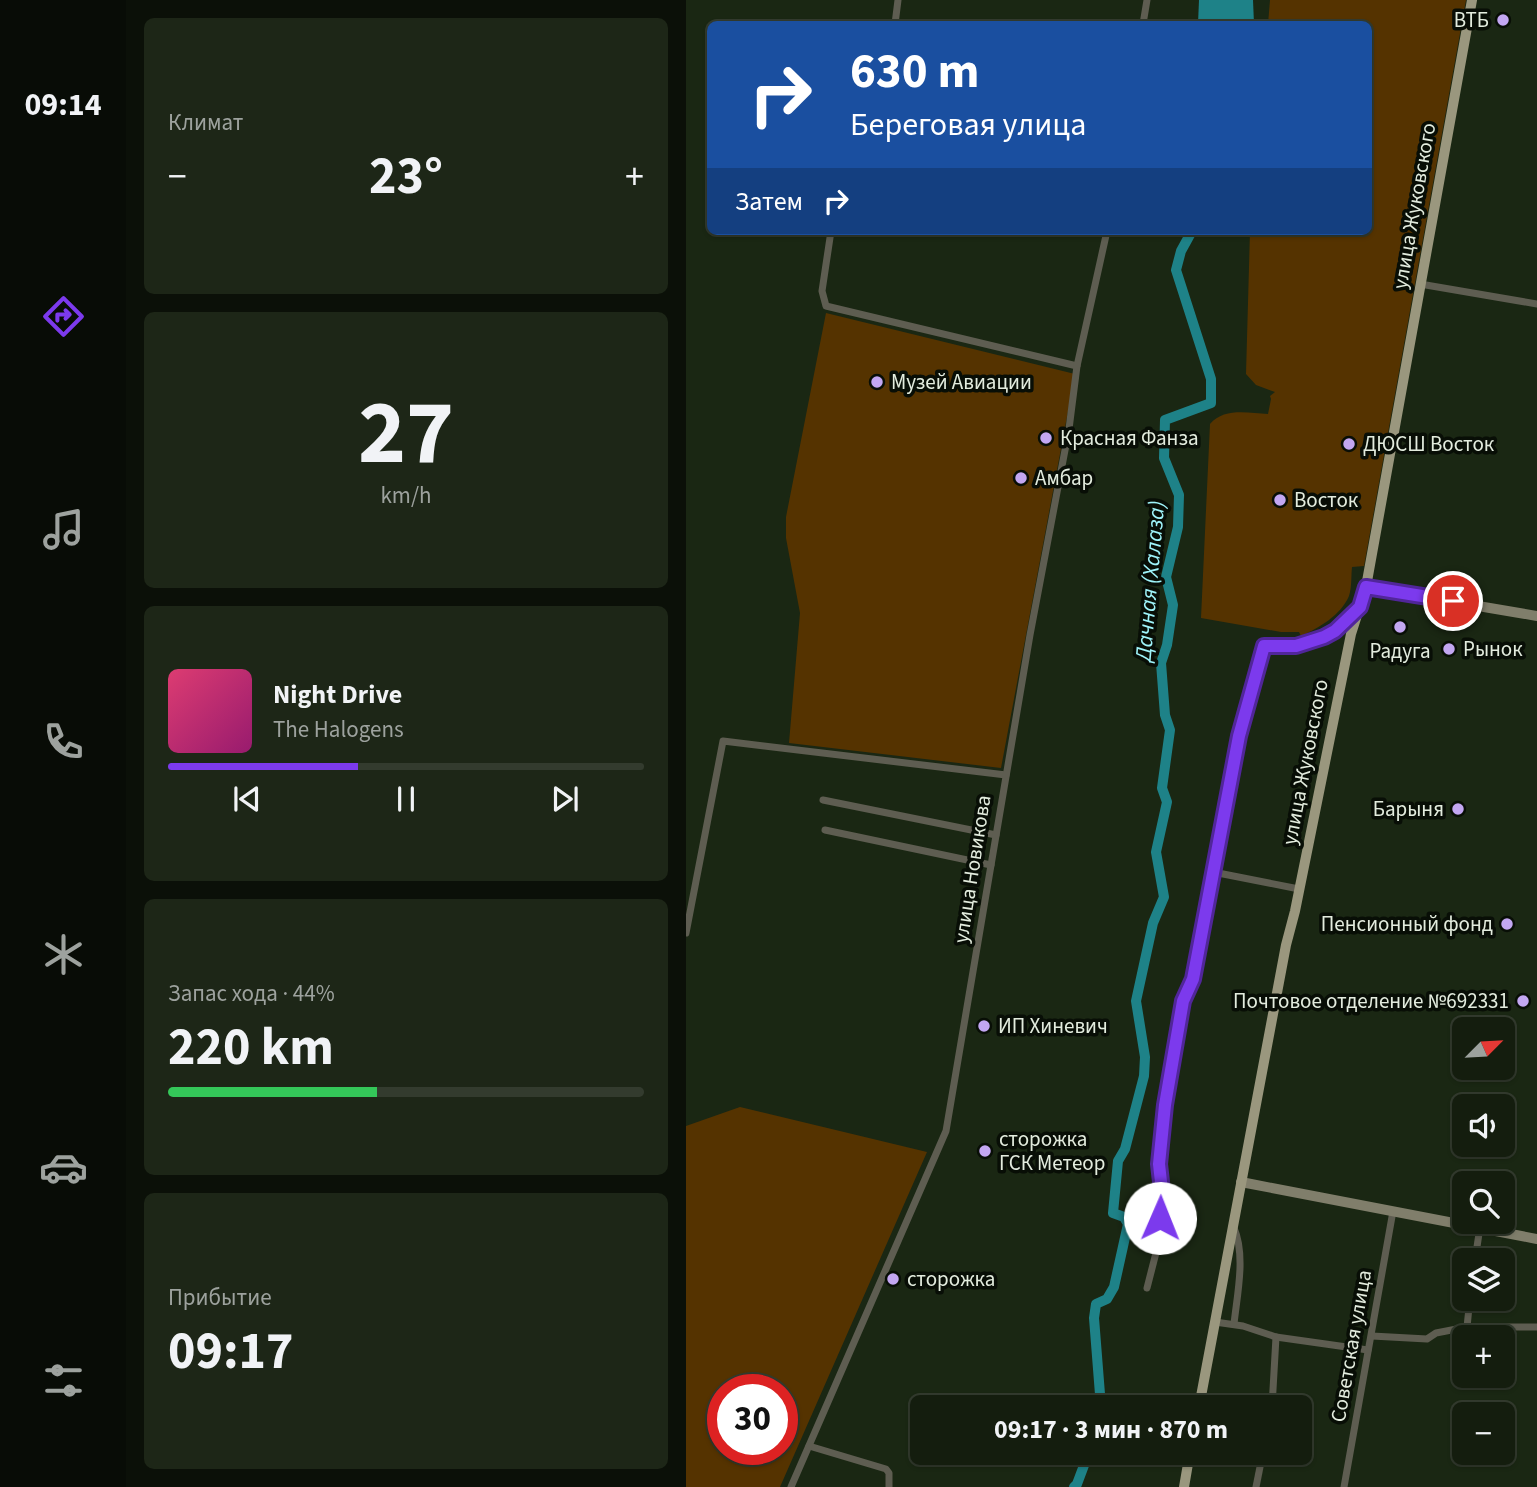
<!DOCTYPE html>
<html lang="ru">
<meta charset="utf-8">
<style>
body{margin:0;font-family:"Source Sans 3",sans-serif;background:#1d2617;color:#f1f3f6;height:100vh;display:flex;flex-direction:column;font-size:26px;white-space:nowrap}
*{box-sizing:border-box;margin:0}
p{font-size:23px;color:#9da29e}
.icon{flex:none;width:38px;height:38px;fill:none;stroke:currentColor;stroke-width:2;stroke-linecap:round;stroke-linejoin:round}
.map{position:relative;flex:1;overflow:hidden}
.sheet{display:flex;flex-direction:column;gap:18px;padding:18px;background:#0b1008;width:560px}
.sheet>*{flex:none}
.hud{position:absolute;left:21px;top:21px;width:665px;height:214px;border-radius:10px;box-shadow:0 2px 5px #0004,0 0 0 2px #333b2e;background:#1a4fa0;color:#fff;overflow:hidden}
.needle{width:46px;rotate:66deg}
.tools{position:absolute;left:766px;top:1017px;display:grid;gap:14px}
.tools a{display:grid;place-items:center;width:63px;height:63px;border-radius:10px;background:#141d0e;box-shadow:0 2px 5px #0004,0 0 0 2px #333b2e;font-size:35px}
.speed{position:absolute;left:21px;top:1374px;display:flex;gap:14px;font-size:35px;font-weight:700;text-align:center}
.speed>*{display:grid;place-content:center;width:91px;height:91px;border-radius:50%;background:#141d0e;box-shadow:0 2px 5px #0004,0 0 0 2px #333b2e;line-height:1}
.speed .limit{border:10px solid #d22;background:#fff;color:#111}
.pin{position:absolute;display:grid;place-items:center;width:60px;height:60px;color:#fff;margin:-30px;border:4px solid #fff;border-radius:50%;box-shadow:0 2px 7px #0007}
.me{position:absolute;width:77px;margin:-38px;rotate:1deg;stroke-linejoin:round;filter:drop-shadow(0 0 5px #0008)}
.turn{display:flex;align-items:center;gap:24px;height:147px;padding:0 28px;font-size:32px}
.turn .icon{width:91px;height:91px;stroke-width:2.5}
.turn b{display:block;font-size:49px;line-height:60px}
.then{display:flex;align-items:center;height:66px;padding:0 28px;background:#0003;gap:14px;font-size:26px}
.big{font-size:52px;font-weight:700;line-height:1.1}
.sheet .tile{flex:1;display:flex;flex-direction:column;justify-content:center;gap:10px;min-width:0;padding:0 24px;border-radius:10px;background:#1d2617}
.sheet .dial{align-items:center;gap:0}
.dial b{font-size:91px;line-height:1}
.song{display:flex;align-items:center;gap:21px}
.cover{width:84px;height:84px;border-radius:10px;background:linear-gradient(135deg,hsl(340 70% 55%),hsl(320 70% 35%))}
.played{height:7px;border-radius:4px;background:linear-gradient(90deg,#7c3aed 40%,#333b2e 40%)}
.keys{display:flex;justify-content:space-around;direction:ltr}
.heat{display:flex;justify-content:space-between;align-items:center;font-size:38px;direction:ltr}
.charge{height:10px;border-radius:5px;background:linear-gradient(90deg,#34c759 44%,#333b2e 0)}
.trip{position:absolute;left:224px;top:1395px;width:402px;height:70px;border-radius:10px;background:#141d0e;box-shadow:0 2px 5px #0004,0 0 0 2px #333b2e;font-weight:700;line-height:70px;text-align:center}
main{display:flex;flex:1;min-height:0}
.tab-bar{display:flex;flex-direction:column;width:126px;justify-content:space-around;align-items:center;background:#080c06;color:#9da29e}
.tab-bar .icon{width:49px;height:49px}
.tab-bar .on{color:#7c3aed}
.tab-bar b{font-size:32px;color:#f1f3f6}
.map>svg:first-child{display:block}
.green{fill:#530;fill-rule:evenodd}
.water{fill:#1e8288}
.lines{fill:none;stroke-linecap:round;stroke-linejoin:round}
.river{stroke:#1e8288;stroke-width:10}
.minor{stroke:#5e5d51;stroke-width:7}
.secondary{stroke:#807e6b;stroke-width:10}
.primary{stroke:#9a977e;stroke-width:10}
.route-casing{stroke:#51269a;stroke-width:18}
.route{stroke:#7c3aed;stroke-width:12}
.poi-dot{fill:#c3a7f2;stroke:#080e06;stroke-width:2.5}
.labels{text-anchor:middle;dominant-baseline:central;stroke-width:7;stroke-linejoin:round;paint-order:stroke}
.poi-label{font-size:21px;fill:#e3ecde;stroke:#080e06;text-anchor:start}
.street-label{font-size:21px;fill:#e3ecde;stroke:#080e06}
.water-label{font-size:23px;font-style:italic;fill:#9ff4fa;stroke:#080e06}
</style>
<main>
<nav class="tab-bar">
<b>09:14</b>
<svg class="icon on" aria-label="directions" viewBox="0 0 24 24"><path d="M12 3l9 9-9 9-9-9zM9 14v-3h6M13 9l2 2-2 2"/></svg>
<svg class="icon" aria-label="music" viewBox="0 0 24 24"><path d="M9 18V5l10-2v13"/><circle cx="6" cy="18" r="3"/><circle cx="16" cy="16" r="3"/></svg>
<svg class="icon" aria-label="phone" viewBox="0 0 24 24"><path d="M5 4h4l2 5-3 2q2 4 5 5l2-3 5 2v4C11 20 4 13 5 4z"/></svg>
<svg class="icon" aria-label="climate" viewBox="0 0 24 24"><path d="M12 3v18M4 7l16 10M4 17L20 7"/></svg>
<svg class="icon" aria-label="car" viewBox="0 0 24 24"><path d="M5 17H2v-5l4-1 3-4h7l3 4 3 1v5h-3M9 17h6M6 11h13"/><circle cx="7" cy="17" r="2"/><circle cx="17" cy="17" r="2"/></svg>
<svg class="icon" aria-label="filters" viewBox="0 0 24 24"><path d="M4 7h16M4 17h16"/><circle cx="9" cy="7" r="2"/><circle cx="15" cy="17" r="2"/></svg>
</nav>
<section class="sheet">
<div class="tile"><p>Климат</p>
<div class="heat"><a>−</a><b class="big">23°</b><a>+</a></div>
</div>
<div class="tile dial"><b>27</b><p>km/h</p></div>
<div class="tile">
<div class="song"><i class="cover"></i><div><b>Night Drive</b><p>The Halogens</p></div></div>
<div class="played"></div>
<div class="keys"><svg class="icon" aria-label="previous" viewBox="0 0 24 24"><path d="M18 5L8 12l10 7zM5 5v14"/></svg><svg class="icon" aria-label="pause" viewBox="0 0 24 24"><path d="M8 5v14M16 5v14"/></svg><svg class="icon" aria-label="next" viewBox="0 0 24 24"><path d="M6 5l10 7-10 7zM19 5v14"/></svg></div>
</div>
<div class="tile"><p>Запас хода · 44%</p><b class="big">220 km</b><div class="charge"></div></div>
<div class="tile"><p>Прибытие</p><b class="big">09:17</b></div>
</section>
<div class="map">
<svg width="851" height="1487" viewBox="0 0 851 1487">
<rect width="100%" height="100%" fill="#1a2713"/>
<g class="green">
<path d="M 584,0 L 780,0 L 678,566 L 666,567 C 665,576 666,587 663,596 C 655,615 633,628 615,636 L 613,632 L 595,632 L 515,618 L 524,424 C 538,407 563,413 582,414 L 585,399 L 584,396 L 589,392 L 570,385 L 560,374 L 564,231 L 682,231 L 682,24 L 582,24 Z"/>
<path d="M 140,313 L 389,374 L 315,768 L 103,743 L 114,613 L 100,538 L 100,517 Z"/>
<path d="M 54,1107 L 241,1152 L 94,1487 L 0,1487 L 0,1126 ZM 37,1390 L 96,1390 L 96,1449 L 37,1449 Z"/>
</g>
<path class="water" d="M 513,0 L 567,0 L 568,24 L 512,24 Z"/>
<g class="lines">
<g class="river">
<path d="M 415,1407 L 408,1318 L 410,1304 L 421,1299 L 428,1287 L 442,1224 L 438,1217 L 427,1213 L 432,1161 L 439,1149 L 458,1076 L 459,1057 L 450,1001 L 467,923 L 478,897 L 470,852 L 481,802 L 476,788 L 484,730 L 479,715 L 475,663 L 481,645 L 487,605 L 480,577 L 492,527 L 493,495 L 478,458 L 479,420 L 525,403 L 525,379 L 490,270 L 495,251 L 506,231"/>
<path d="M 388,1487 L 391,1484 L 403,1452"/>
</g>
<g class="minor">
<path d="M 209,24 L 212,0"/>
<path d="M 457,24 L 461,0"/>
<path d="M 145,231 L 136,291 L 140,306 L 391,366"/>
<path d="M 734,284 L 851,304"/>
<path d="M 137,800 L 310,835"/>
<path d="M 139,830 L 305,865"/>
<path d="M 527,872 L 613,889"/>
<path d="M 0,933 L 37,741 L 320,775"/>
<path d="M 548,1228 C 560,1256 551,1295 548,1324"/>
<path d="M 789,1260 L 794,1227"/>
<path d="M 461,1288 L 472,1245 L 476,1191 L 473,1164 L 479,1105 L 497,1001 L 507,979 L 553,736 L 578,646 C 625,646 637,642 671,610"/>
<path d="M 529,1322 L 557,1326 L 590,1337 L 682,1350"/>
<path d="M 781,1327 L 784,1298"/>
<path d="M 686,1336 L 741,1339 L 750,1333 L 781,1327 L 851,1327"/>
<path d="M 586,1407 L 590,1337"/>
<path d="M 123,1446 L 200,1469 L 203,1473 L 203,1487"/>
<path d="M 105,1487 L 260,1131 L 344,635 L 383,429 L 391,366 L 421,231"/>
<path d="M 570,1487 L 577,1452"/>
<path d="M 658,1487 L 707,1211"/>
</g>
<g class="secondary">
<path d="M 680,587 L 851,616"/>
<path d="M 555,1182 L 851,1239"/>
</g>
<g class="primary">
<path d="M 513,1407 L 600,945 L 609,911 L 665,634 L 680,587 L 786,0"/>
<path d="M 498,1487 L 504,1452"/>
</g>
</g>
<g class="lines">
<defs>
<path id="route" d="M 474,1218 L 476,1191 L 473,1164 L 479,1105 L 497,1001 L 507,979 L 553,736 L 578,646 L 610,646 L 638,637 L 649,631 L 674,607 L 680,587 L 767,601"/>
</defs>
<use href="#route" class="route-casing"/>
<use href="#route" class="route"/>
</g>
<g class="poi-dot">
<circle cx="817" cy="20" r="7"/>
<circle cx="191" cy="382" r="7"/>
<circle cx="360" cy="438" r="7"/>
<circle cx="663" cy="444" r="7"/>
<circle cx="335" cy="478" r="7"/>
<circle cx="594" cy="500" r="7"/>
<circle cx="714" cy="627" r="7"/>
<circle cx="763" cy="649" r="7"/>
<circle cx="772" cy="809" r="7"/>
<circle cx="821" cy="924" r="7"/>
<circle cx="837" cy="1001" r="7"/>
<circle cx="298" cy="1026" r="7"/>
<circle cx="299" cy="1151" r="7"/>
<circle cx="207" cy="1279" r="7"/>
</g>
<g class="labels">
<g class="poi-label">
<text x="803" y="20" text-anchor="end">ВТБ</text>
<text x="205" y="382">Музей Авиации</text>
<text x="374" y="438">Красная Фанза</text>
<text x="677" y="444">ДЮСШ Восток</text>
<text x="349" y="478">Амбар</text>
<text x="608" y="500">Восток</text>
<text x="777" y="649">Рынок</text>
<text x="714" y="651" text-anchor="middle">Радуга</text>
<text x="758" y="809" text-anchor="end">Барыня</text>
<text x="807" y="924" text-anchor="end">Пенсионный фонд</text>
<text x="823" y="1001" text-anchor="end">Почтовое отделение №692331</text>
<text x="312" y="1026">ИП Хиневич</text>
<text x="313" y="1139">сторожка<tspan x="313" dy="24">ГСК Метеор</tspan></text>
<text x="221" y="1279">сторожка</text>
</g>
<g class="street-label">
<text transform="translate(728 206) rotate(-80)">улица Жуковского</text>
<text transform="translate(619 762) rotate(-79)">улица Жуковского</text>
<text transform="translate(286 869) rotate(-81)">улица Новикова</text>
<text transform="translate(665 1346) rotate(-80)">Советская улица</text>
</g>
<g class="water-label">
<text transform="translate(464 581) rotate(-85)">Дачная (Халаза)</text>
</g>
</g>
</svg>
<div class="tools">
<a><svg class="needle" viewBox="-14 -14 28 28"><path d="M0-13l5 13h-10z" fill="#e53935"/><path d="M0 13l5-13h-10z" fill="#9da29e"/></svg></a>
<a><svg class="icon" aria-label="sound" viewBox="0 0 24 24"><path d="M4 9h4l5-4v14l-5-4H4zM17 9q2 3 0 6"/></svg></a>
<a><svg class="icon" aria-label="search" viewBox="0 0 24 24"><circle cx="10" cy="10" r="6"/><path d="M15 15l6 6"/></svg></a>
<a><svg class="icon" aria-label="layers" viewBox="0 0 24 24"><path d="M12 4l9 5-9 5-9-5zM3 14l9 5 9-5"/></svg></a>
<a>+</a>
<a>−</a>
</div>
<div class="speed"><div class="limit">30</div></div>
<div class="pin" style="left:767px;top:601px;background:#d93025"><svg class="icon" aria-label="arrive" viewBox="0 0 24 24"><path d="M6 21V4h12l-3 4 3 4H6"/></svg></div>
<svg class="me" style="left:474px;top:1218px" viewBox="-20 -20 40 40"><circle r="19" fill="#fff"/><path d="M0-13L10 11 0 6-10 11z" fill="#7c3aed"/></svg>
<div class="trip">09:17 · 3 мин · 870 m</div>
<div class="hud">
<div class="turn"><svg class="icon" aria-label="right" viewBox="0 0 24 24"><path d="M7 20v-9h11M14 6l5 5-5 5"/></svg><div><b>630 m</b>Береговая улица</div></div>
<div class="then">Затем<svg class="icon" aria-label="right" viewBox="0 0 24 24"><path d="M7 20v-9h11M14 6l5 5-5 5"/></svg></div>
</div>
</div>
</main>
